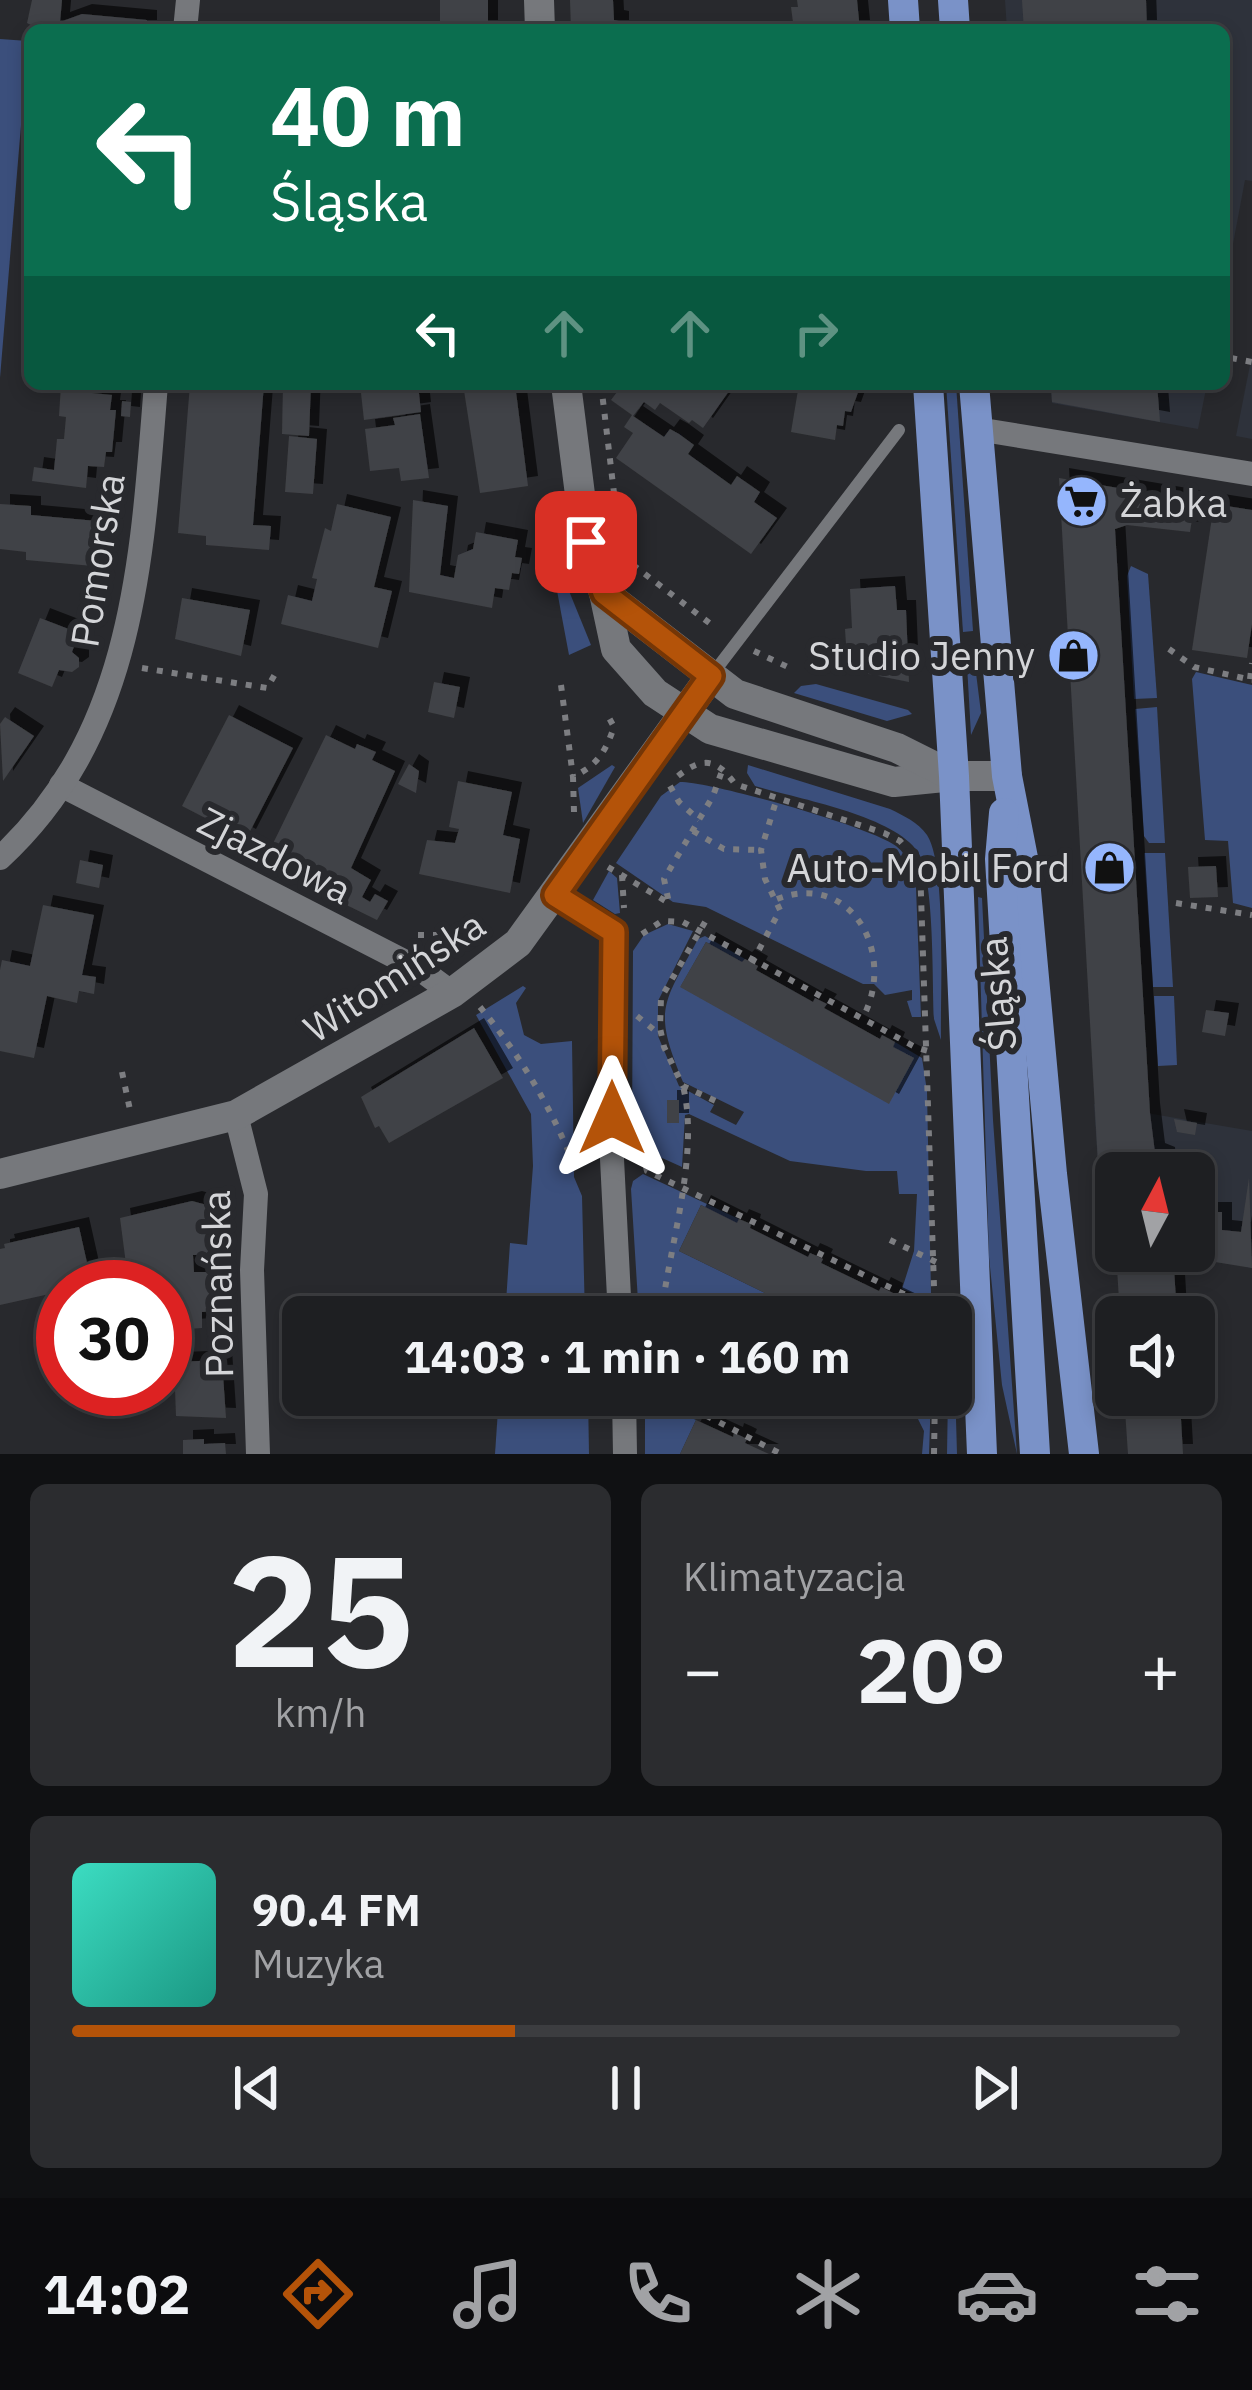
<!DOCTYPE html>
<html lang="pl">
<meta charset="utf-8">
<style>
body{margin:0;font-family:"IBM Plex Sans",sans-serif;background:#2b2c2f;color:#f1f3f6;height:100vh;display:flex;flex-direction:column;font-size:45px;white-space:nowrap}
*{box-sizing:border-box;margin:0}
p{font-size:39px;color:#a1a2a5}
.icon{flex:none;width:66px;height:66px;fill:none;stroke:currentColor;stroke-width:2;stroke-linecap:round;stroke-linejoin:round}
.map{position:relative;height:1454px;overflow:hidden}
.panel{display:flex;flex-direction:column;gap:30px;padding:30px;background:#101113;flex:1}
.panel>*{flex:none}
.hud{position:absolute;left:24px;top:24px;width:1206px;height:366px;border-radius:18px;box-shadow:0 6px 18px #0003,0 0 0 3px #3c3d40;background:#0b6e4f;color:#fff;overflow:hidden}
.needle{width:78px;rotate:7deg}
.controls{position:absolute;left:1095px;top:1152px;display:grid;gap:24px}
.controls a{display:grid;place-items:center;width:120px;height:120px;border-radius:18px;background:#1e1f22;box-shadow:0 6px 18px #0003,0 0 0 3px #3c3d40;font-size:60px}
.speed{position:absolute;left:36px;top:1260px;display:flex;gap:24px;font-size:60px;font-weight:700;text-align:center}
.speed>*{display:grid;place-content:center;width:156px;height:156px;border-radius:50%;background:#1e1f22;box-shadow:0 6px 18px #0003,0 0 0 3px #3c3d40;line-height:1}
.speed .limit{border:18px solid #d22;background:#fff;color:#111}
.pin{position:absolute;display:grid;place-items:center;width:102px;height:102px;color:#fff;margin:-51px;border-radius:24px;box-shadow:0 6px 18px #0006}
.me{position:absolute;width:132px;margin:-66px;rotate:0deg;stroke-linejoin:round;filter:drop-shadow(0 0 9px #0008)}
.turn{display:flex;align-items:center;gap:42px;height:252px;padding:0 48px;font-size:54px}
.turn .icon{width:156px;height:156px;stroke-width:2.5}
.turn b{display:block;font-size:84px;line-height:102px}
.lanes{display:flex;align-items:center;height:114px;padding:0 48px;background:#0003;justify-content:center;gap:60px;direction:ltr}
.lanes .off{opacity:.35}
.big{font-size:90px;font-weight:700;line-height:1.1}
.panel .tile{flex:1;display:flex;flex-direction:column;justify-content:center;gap:18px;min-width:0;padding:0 42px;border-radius:18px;background:#2b2c2f}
.panel .dial{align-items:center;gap:0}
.dial b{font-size:156px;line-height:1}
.song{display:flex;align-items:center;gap:36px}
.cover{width:144px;height:144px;border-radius:18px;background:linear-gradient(135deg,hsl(170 70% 55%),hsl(170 70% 35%))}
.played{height:12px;border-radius:6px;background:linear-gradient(90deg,#b45309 40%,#3c3d40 40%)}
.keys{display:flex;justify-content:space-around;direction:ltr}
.heat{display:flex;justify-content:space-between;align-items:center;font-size:66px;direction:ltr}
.panel .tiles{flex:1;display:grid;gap:30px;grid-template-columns:1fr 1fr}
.tile:last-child{grid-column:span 2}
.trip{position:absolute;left:282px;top:1296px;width:690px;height:120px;border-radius:18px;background:#1e1f22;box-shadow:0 6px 18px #0003,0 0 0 3px #3c3d40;font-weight:700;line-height:120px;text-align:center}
.tabs{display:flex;height:192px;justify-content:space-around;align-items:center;background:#0c0c0e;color:#a1a2a5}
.tabs .icon{width:84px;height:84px}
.tabs .active{color:#b45309}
.tabs b{font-size:54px;color:#f1f3f6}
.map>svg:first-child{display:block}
.built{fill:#2e323b}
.green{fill:#3b4f7c}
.building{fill:#404246;filter:url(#shadow)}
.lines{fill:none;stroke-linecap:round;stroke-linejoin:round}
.path{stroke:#7d7e82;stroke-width:6;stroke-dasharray:6 9;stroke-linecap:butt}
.service{stroke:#76787c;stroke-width:12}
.minor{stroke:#76787c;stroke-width:24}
.tertiary{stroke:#76787c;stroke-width:30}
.primary{stroke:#7a92c8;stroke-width:30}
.route-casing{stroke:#753606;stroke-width:30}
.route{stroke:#b45309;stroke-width:21}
.labels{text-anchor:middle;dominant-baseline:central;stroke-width:12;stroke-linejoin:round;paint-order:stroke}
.poi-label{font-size:39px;fill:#d4d5d8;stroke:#28292d;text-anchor:end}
.street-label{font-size:39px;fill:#d4d5d8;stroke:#28292d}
</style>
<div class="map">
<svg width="1252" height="1454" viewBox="0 0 1252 1454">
<defs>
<filter id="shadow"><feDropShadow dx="10" dy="-10" stdDeviation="0" flood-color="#0009"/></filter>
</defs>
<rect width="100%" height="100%" fill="#28292d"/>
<g class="built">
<path d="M 1005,0 L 1252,0 L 1252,181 L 1245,180 L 1224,292 L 1224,30 L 1007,30 Z"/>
<path d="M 1252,355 L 1252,439 L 1236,436 Z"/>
<path d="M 1050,384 L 1207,384 L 1198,429 L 1052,403 Z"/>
<path d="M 1094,1104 L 1252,1131 L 1252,1268 L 1180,1251 L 1194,1251 L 1194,1173 L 1116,1173 L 1116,1251 L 1159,1251 L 1104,1255 Z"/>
</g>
<g class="green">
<path d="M 0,39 L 28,41 L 0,378 Z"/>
<path d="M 946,384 L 956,384 L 973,631 L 963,632 Z"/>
<path d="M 558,564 L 591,645 L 569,655 L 552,564 Z"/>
<path d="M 1131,566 L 1148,574 L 1157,698 L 1134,699 L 1127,576 Z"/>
<path d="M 967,665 L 975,665 L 981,713 L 971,735 Z"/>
<path d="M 1196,672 L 1252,685 L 1252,908 L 1233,903 L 1228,841 L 1205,840 L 1192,679 Z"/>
<path d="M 816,684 L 908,710 L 912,714 L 887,721 L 794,693 L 801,686 Z"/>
<path d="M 1157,707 L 1165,843 L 1149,843 L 1144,836 L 1135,709 Z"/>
<path d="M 612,765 L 615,767 L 583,823 L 578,788 Z"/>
<path d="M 748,765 L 890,809 C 904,816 918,822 927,835 C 947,865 940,998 941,1040 L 934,1019 C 932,983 935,878 918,852 C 893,815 798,799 755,786 L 747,773 Z"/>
<path d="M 680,782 C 713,782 871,827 896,846 C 910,857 913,872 916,888 L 921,1017 L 912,1017 L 907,1001 L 912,1000 L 912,990 L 885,995 L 874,984 L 863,984 L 706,907 L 673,902 L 616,863 L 661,796 Z"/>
<path d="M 1144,853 L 1165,853 L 1173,987 L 1153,987 Z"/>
<path d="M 609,871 L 617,878 L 620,913 L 615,914 L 593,900 Z"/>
<path d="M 978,897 L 982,898 L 993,1120 L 1017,1454 L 1002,1385 L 989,1257 Z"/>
<path d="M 668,924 L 693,931 L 658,1001 L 658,1036 L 679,1086 L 714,1105 L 710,1112 L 736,1125 L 744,1112 L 683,1082 C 653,1009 662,1006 698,939 L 705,936 L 745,959 L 742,962 L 706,942 L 681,986 L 913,1059 L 893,1047 L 895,1042 L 922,1058 L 927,1091 L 931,1293 L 922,1297 L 902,1289 L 914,1251 L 917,1194 L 899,1194 L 897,1171 L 866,1171 L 790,1161 L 689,1114 L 685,1115 L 682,1167 L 651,1153 L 654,1146 L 632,1132 L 633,951 L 644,935 Z"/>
<path d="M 523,986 L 526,988 L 516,1003 L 524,1035 L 541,1044 L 572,1041 L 574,1177 L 582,1196 L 585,1317 L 505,1317 L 510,1243 L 527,1245 L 533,1166 L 531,1114 L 476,1015 Z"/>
<path d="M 1154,996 L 1174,996 L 1177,1065 L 1158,1066 Z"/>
<path d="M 643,1174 L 739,1219 L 737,1223 L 701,1205 L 679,1251 L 814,1317 L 639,1317 L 631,1189 L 633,1181 Z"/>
<path d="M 950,1301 L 953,1313 L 957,1454 L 947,1454 L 948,1395 L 951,1395 Z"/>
<path d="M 499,1395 L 588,1395 L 589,1454 L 495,1454 Z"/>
<path d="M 836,1395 L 931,1395 L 929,1454 L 922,1454 L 924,1431 L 918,1419 L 926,1402 L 862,1400 Z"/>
<path d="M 657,1402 L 696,1420 L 680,1454 L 645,1454 L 645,1409 Z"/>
</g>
<g class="building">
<path d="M 32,0 L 62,0 L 60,22 L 82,14 L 147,20 L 147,30 L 41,30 L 27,23 Z"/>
<rect x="440" y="0" width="48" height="30"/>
<path d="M 570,0 L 613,0 L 614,20 L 619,21 L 619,30 L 571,30 Z"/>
<path d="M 797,0 L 857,0 L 860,30 L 794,30 L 791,7 L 798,7 Z"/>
<path d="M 1022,0 L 1146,0 L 1147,30 L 1024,30 Z"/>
<path d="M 190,384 L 264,384 L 253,525 L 271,526 L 269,550 L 206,545 L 206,536 L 178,533 Z"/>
<path d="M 283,384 L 311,384 L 309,436 L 282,434 Z"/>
<path d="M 360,384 L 418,384 L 421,412 L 364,420 Z"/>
<path d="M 463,384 L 515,384 L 528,486 L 480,493 Z"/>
<path d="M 623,384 L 734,384 L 703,428 L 692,420 L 689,423 L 660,403 L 655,410 L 644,402 L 633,416 L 664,437 L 670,429 L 679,434 L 694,445 L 688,454 L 731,485 L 737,476 L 760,492 L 754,502 L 777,518 L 751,554 L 616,458 L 633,433 L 624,427 L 632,415 L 611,400 Z"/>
<path d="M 799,384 L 861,384 L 851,412 L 845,411 L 843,426 L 837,425 L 835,440 L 791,432 Z"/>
<path d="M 1051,384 L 1157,384 L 1160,422 L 1052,402 Z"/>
<path d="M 61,385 L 93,387 L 92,393 L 112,395 L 110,410 L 116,410 L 112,452 L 106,452 L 104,467 L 88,466 L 86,488 L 32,481 L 34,467 L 54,470 L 57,439 L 64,439 L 66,417 L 59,416 Z"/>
<path d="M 122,401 L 131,402 L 130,417 L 121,416 Z"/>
<path d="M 420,414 L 429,478 L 401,481 L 399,468 L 370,471 L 365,429 L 395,425 L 393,418 Z"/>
<path d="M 289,436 L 317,439 L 313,494 L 285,492 Z"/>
<path d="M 1059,478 L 1195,501 L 1190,532 L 1127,525 L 1115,529 L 1150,1113 L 1155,1153 L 1165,1157 L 1166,1173 L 1112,1173 L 1111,1162 L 1098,1163 Z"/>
<path d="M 413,500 L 448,506 L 440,575 L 454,578 L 458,555 L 473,549 L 476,532 L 518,540 L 515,557 L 522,558 L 519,574 L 512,573 L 509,590 L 495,588 L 492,608 L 409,592 Z"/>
<path d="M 0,504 L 31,506 L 31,515 L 108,522 L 104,567 L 26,560 L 26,552 L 0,549 Z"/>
<path d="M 337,504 L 391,517 L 374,587 L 392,591 L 378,648 L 281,624 L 288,595 L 312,601 L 317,579 L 312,578 L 325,528 L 331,531 Z"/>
<path d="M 1214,504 L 1252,510 L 1252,624 L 1247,658 L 1192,650 Z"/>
<path d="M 895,586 L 897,610 L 906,610 L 909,682 L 859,672 L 858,657 L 847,659 L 845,629 L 852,628 L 850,589 Z"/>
<path d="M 182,598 L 250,610 L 241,656 L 175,639 Z"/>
<path d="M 40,618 L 79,633 L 72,652 L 79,658 L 79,667 L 72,672 L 59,670 L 52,687 L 18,673 Z"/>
<path d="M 434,682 L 460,687 L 454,718 L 428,712 Z"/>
<path d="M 229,715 L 293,748 L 246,839 L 182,806 Z"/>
<path d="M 5,717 L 34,736 L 3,781 L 0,724 Z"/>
<path d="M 326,735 L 355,749 L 357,744 L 376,752 L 372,760 L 395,771 L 351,868 L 371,880 L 362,897 L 370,902 L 375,894 L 388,901 L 377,920 L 263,864 Z"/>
<path d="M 409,764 L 419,771 L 416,793 L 398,784 Z"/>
<path d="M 458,781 L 512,792 L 503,835 L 520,839 L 510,893 L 419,874 L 427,840 L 455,843 L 459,829 L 449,827 Z"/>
<path d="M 80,860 L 103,865 L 99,888 L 76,883 Z"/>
<path d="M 1216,866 L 1218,897 L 1190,898 L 1188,867 Z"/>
<path d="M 43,905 L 94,915 L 82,975 L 96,977 L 94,994 L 79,991 L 77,1003 L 47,996 L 34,1058 L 0,1051 L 0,970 L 2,960 L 30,966 Z"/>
<path d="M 706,942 L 742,962 L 745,959 L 758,966 L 756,970 L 813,1002 L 815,998 L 827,1004 L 824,1008 L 880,1039 L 882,1035 L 895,1042 L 893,1047 L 914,1058 L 889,1104 L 680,987 Z"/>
<path d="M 1206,1010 L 1229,1013 L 1225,1036 L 1202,1032 Z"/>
<path d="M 474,1028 L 503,1078 L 389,1143 L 379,1126 L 375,1128 L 361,1097 Z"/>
<rect x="667" y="1100" width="12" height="23"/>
<path d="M 1174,1119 L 1197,1123 L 1195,1135 L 1177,1132 Z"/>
<path d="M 1249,1178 L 1252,1268 L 1209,1261 L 1206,1255 L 1194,1253 L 1194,1212 L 1222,1212 L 1222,1230 L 1241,1232 Z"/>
<path d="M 192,1201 L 207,1205 L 215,1216 L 216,1255 L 193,1255 L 194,1272 L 217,1272 L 219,1311 L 202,1312 L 202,1328 L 172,1330 L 176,1290 L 129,1287 L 120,1218 Z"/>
<path d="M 701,1205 L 737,1223 L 739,1219 L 751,1224 L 750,1228 L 808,1257 L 810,1253 L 817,1256 L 823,1259 L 821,1263 L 879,1291 L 881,1287 L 893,1293 L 892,1297 L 915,1308 L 911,1317 L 814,1317 L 679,1251 Z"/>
<path d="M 79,1227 L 92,1285 L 63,1287 L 63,1291 L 0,1305 L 0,1249 L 5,1248 L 4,1244 Z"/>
<path d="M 1116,1251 L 1173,1251 L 1177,1317 L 1120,1317 Z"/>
<path d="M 222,1360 L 226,1418 L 176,1416 L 174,1362 Z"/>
<path d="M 70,1389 L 123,1389 L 123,1403 L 69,1401 Z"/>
<path d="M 704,1395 L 733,1395 L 727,1406 Z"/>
<path d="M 1124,1395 L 1187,1395 L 1188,1401 L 1180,1402 L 1183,1454 L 1128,1454 Z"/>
<path d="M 696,1420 L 733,1437 L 734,1433 L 741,1436 L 747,1439 L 745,1443 L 769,1454 L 680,1454 Z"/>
<path d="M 204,1439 L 204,1444 L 225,1443 L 226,1454 L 183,1454 L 183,1440 Z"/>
</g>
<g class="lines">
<g class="path">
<path d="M 1231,358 L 1252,362"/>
<path d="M 601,384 L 619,535"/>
<path d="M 624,553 L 629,562 L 712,625"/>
<path d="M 1169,649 L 1194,667 L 1252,680"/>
<path d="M 754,651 L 792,669"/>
<path d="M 142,668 L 267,688 L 278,669"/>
<path d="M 1250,679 L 1252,663"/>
<path d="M 561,685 L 573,777"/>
<path d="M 678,776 C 703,756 717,759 735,784 L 884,833 L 900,841 L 920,865 L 935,1317"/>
<path d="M 670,786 L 679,802 L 699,820"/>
<path d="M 574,812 L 573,777 C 597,765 605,753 614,727 L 608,716"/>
<path d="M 693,831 L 724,849 L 761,850"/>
<path d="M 608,867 L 669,903 L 664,879 L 713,796 L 723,768"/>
<path d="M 622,875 L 624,908"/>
<path d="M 777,899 C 854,870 897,957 862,1019"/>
<path d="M 1176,903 L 1252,915"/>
<path d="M 705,922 L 661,998 L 660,1028 L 664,1047 L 683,1086 L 718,1102"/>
<path d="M 642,934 L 662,921 L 683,922 L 917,1048 L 928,1051"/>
<path d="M 418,935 L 476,935"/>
<path d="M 752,963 L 780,910 L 765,879 L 761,850 L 777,798"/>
<path d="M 480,1007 C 518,1053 547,1100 570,1155 L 574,1160 L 587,1160"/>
<path d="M 637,1016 L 659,1034"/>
<path d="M 122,1072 L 130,1110"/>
<path d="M 642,1151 L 647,1171 L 910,1297 L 935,1302"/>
<path d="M 890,1240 L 936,1262"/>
<path d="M 661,1317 C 669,1246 700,1155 683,1086"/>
<path d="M 666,1395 L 781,1454"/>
<path d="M 934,1454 L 935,1395"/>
</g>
<path class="service" d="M 711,676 L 899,430"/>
<g class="minor">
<path d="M 185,30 L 188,0"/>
<path d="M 977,429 L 1252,474"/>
<path d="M 61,785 L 421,970 L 452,993"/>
<path d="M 0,858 C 136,732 142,555 156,384"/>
<path d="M 555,895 L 614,932 L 612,1159 L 620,1317"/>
<path d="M 236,1115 L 256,1194 L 252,1270 L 258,1454"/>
<path d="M 624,1395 L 625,1454"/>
</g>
<g class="tertiary">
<path d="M 539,0 L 540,30"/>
<path d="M 566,384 L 586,542 L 604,593 L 616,649 L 655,693 L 710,729 L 894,782 L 954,776 L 1007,776"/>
<path d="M 604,593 L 735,694 L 897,748 L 951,775"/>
<path d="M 0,1174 L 236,1115 L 452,993 L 518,943 L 711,676"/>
</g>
<g class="primary">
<path d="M 903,0 L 905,30"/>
<path d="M 953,0 L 955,30"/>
<path d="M 928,384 L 954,776 L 982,1454"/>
<path d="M 974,384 L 1007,776 L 1023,858 L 1052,1174 L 1084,1454"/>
<path d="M 1004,813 L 1000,859 L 1035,1454"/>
</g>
</g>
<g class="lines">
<defs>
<path id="route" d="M 586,542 L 604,593 L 711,676 L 555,895 L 614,932 L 612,1118"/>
</defs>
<use href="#route" class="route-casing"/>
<use href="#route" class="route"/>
</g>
<defs>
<symbol id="supermarket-disc" viewBox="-11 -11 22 22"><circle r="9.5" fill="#95b6fd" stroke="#28292d"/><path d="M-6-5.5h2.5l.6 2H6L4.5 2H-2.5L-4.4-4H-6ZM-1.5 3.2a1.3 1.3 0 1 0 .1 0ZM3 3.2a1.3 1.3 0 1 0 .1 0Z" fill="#111"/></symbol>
<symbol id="shop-disc" viewBox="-11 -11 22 22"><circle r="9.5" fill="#95b6fd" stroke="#28292d"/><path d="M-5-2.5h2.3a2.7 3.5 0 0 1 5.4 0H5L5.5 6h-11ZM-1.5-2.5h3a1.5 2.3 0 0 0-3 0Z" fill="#111"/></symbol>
</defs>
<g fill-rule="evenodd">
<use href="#supermarket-disc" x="1052" y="472" width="59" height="59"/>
<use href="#shop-disc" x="1044" y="626" width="59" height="59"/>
<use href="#shop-disc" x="1080" y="838" width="59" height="59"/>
</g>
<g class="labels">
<g class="poi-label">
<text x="1120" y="502" text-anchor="start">Żabka</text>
<text x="1035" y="655">Studio Jenny</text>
<text x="1070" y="867">Auto-Mobil Ford</text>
</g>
<g class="street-label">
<text transform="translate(97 560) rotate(-81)">Pomorska</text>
<text transform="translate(275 855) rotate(27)">Zjazdowa</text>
<text transform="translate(394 976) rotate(-33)">Witomińska</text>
<text transform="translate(997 994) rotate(-95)">Śląska</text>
<text transform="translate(217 1284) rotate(-91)">Poznańska</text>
</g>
</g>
</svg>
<div class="controls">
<a><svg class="needle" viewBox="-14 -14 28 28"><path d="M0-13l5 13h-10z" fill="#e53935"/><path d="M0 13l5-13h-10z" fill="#a1a2a5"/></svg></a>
<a><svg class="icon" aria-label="sound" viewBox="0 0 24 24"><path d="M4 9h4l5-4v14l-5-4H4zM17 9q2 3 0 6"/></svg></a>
</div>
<div class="speed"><div class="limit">30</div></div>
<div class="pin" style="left:586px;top:542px;background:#d93025"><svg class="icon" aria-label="arrive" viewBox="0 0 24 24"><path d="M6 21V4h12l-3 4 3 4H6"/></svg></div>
<svg class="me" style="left:612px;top:1118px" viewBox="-20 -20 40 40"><path d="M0-17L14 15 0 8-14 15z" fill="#b45309" stroke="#fff" stroke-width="4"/></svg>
<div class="trip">14:03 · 1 min · 160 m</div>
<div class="hud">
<div class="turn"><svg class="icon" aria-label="left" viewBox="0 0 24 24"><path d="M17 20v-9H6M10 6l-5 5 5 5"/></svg><div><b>40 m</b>Śląska</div></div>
<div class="lanes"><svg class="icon" aria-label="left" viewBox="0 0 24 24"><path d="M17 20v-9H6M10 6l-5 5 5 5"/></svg><svg class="icon off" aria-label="ahead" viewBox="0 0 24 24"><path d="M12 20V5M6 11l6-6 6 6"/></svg><svg class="icon off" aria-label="ahead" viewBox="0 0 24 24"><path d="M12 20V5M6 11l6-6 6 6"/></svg><svg class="icon off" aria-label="right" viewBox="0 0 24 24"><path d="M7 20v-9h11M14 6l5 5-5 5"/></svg></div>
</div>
</div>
<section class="panel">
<div class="tiles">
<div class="tile dial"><b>25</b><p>km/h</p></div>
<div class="tile"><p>Klimatyzacja</p>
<div class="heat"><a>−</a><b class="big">20°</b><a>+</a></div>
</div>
<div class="tile">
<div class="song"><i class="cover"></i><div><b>90.4 FM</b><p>Muzyka</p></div></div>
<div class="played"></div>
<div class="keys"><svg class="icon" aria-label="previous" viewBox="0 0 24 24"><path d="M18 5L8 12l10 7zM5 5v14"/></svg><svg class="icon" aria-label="pause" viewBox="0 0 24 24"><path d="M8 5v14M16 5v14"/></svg><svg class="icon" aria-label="next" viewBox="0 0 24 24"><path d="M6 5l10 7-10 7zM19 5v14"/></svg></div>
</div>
</div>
</section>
<nav class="tabs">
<b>14:02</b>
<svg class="icon active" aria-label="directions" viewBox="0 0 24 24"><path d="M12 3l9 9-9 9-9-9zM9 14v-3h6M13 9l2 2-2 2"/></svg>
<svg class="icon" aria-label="music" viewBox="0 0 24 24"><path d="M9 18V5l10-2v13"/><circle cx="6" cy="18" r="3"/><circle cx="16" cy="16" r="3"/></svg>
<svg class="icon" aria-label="phone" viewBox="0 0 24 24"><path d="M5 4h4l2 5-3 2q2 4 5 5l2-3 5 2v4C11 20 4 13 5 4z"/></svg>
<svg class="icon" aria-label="climate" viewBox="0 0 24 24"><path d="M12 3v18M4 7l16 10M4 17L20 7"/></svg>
<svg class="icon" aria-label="car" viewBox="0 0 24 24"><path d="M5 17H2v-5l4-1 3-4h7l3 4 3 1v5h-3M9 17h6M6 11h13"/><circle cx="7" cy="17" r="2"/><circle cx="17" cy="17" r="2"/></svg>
<svg class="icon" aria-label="filters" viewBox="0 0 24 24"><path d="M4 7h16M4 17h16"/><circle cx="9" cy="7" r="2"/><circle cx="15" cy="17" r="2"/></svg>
</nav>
